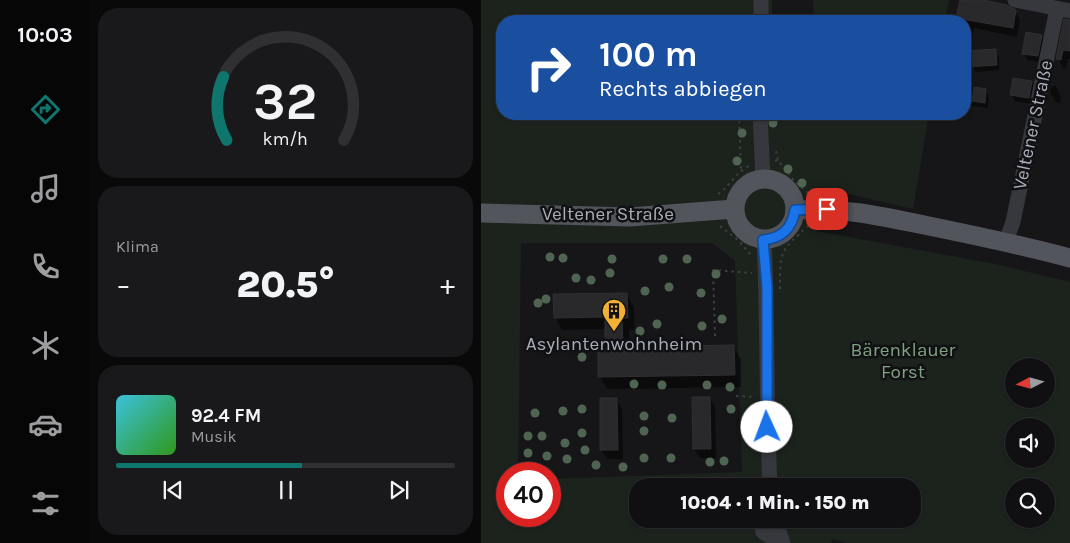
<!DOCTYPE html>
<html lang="de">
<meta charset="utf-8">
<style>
body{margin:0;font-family:Karla,sans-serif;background:#19191b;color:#f1f3f6;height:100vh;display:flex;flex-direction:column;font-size:19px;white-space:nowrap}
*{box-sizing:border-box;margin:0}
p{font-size:16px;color:#9c9d9f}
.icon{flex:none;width:28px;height:28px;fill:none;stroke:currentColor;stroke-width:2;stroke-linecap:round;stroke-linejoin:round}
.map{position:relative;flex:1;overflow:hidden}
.sheet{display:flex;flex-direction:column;gap:8px;padding:8px;background:#09090a;width:391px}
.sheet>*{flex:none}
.guide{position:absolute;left:15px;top:15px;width:475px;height:105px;border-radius:20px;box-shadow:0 1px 4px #0004,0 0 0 1px #303032;background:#1a4fa0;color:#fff;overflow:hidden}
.needle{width:32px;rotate:264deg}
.fabs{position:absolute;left:524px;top:358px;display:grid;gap:10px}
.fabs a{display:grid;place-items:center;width:50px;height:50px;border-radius:50%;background:#101012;box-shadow:0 1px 4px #0004,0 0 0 1px #303032;font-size:25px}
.speed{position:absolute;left:15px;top:462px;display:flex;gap:10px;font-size:25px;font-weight:700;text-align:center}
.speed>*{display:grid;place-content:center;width:65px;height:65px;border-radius:50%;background:#101012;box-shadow:0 1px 4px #0004,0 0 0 1px #303032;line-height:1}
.speed .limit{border:8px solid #d22;background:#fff;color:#111}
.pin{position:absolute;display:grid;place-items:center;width:42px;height:42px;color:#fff;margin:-21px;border-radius:10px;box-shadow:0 2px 8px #0006}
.me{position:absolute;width:55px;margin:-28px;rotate:358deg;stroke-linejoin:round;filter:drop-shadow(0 0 4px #0008)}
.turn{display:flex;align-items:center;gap:18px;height:105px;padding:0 20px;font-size:22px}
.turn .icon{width:65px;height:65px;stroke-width:2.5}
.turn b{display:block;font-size:35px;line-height:42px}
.big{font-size:38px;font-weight:800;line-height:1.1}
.sheet .widget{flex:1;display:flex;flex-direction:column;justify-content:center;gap:8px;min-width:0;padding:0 18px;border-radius:20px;background:#19191b}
.sheet .dial{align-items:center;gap:0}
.dial svg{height:130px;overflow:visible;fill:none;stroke:#303032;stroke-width:7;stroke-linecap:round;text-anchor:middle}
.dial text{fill:#f1f3f6;stroke:none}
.song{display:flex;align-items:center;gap:15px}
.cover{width:60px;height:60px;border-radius:8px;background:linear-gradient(135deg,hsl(190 70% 55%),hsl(110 70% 35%))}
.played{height:5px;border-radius:2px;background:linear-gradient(90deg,#0f766e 55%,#303032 55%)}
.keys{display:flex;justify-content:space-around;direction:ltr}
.heat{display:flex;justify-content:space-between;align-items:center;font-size:28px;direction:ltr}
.trip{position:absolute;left:148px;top:478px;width:292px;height:50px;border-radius:20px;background:#101012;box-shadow:0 1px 4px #0004,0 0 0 1px #303032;font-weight:800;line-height:50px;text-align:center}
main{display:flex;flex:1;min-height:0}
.tab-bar{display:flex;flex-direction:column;width:90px;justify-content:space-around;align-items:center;background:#060607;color:#9c9d9f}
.tab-bar .icon{width:35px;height:35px}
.tab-bar .on{color:#0f766e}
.tab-bar b{font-size:22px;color:#f1f3f6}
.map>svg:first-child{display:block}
.green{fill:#1c231d;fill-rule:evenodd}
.shadow{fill:#0007}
.building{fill:#29292c;stroke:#303034}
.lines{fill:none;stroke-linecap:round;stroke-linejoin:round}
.path{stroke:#3d3f44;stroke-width:2;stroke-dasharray:2.5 4;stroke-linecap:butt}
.minor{stroke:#37383d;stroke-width:15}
.major{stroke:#53555c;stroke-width:19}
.tree{fill:#506452}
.route-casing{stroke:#114b97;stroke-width:12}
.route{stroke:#1a73e8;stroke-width:9}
.labels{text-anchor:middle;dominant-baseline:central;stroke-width:5;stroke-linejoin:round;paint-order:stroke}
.street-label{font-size:19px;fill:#a8adb8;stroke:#111113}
.poi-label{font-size:19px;fill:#a8adb8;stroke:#111113}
.park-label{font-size:19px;fill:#7fa381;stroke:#111113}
</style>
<main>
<nav class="tab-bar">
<b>10:03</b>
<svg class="icon on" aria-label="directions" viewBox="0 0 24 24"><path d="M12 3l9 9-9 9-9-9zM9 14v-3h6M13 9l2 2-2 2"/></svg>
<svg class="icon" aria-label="music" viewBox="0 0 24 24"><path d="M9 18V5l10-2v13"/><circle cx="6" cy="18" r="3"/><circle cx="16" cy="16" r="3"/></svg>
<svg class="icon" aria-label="phone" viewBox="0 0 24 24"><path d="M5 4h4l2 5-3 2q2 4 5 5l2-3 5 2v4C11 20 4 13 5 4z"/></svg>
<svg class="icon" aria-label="climate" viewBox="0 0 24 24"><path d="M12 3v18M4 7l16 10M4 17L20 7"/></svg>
<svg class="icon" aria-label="car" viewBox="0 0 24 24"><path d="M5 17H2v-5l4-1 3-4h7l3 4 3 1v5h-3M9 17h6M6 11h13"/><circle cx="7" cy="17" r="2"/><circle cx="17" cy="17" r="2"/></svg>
<svg class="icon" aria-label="filters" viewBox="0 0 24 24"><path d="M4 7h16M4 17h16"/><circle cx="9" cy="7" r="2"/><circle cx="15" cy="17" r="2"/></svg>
</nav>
<section class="sheet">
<div class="widget dial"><svg viewBox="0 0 100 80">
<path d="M14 69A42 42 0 1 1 86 69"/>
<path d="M14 69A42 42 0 0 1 12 30" stroke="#0f766e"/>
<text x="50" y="56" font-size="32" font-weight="700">32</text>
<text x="50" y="72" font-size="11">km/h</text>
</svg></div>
<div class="widget"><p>Klima</p>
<div class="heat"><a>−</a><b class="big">20.5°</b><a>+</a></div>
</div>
<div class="widget">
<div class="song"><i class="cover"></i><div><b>92.4 FM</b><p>Musik</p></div></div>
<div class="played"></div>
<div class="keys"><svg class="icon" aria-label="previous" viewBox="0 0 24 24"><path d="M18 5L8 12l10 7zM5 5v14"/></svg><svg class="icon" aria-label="pause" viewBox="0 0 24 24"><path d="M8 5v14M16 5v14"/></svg><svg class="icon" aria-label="next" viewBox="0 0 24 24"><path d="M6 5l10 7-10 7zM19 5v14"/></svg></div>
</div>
</section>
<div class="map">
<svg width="589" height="543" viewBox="0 0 589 543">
<rect width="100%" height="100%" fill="#161618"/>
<g class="green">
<path d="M 0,0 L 291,0 L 291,21 L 21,21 L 21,114 L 448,114 L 432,209 L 337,187 L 336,231 L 519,265 L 589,282 L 589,543 L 366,543 L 352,539 L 350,543 L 0,543 ZM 40,243 L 231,243 L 254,261 L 261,472 L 69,479 L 69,516 L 26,516 L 26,474 L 37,474 ZM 532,366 L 565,366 L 565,399 L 532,399 ZM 532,426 L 565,426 L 565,459 L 532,459 ZM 156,486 L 431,486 L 431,519 L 156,519 ZM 532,486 L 565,486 L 565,519 L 532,519 Z"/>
<path d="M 332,0 L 468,0 L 464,21 L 333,21 Z"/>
</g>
<g class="shadow">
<path d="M 480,0 L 496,0 L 534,11 L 539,20 L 536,37 L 493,28 L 488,53 L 484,52 L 484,21 L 476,21 Z"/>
<path d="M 589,21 L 589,59 L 587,59 L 585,68 L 582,68 L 577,59 Z"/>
<path d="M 560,36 L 564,42 L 560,62 L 546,60 L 543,54 Z"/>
<path d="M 514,51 L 518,57 L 518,70 L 495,72 L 492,66 Z"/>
<path d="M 551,83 L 554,89 L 551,104 L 534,101 L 531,95 Z"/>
<path d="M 571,86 L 575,86 L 580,96 L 579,103 L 575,102 L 569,93 Z"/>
<path d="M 484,87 L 505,90 L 508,96 L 507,108 L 484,105 Z"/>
<path d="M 301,114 L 319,114 L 319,120 L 305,120 Z"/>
<path d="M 146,294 L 153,307 L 153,330 L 148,330 L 148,348 L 252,346 L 260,359 L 260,387 L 126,389 L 119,377 L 126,348 L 125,329 L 81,330 L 74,317 Z"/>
<path d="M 228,398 L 234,407 L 235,458 L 219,458 L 213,449 L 212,399 Z"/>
<path d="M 136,400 L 141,409 L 142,459 L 126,459 L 120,450 Z"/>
</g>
<g class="building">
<path d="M 479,0 L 502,0 L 526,5 L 535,10 L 532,28 L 475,18 Z"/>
<path d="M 583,19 L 589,20 L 589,51 L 582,50 L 580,60 L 575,59 Z"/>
<path d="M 545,32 L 561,35 L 557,56 L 541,54 Z"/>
<path d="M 515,49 L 516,65 L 484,67 L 484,51 Z"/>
<path d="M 532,78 L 551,81 L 548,98 L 529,95 Z"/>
<path d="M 493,87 L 505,89 L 504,103 L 491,101 Z"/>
<path d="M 146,293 L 147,318 L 141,318 L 142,347 L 253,345 L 254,375 L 117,377 L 117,347 L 124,347 L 124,317 L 73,318 L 72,294 Z"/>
<path d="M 211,397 L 229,397 L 230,449 L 212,449 Z"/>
<path d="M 119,398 L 136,398 L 137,450 L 119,450 Z"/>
</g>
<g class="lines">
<g class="path">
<path d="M 258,114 L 260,170"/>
<path d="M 295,151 L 297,160"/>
<path d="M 294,161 L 297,160 L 314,182 L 327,193"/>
<path d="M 237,194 C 250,185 255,172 268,166"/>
<path d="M 239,226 L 257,240 L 270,255"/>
<path d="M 299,289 C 299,249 299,252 328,225"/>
<path d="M 234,336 L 232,270 L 271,273"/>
<path d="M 255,396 L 273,397"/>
</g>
<g class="minor">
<path d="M 280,0 L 280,21"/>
<path d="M 534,0 L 589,11"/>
<path d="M 279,114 L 282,179"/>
<path d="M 283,240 C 287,322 285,404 289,486"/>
<path d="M 525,241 L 532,222 L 576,9"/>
<path d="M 279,519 L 282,532 L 300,543"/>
<path d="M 294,519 L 302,543"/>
</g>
<g class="major">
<circle cx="284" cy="209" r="30"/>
<path d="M 314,210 C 359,207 400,216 443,225 C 492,235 541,245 589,258"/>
<path d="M 0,213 L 149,217 L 253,209"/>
</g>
</g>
<g class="tree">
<circle cx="292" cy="123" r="4.5"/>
<circle cx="261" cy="133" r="4.5"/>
<circle cx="256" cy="161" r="4.5"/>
<circle cx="307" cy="169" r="4.5"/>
<circle cx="321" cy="183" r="4.5"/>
<circle cx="69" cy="257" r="4.5"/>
<circle cx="82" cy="258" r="4.5"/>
<circle cx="131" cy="259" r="4.5"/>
<circle cx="182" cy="259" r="4.5"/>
<circle cx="206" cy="259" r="4.5"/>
<circle cx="129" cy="273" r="4.5"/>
<circle cx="235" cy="274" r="4.5"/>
<circle cx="95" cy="278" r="4.5"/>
<circle cx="110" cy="280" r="4.5"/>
<circle cx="188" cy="287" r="4.5"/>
<circle cx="164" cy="291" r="4.5"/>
<circle cx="220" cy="293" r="4.5"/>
<circle cx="65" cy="299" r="4.5"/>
<circle cx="57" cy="303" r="4.5"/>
<circle cx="241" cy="319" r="4.5"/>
<circle cx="176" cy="324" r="4.5"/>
<circle cx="221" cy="326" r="4.5"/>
<circle cx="159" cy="331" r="4.5"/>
<circle cx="101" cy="357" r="4.5"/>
<circle cx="153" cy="384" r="4.5"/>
<circle cx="181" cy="385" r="4.5"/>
<circle cx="226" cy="385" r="4.5"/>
<circle cx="249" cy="387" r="4.5"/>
<circle cx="101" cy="409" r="4.5"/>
<circle cx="250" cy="409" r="4.5"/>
<circle cx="82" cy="411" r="4.5"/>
<circle cx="54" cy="413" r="4.5"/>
<circle cx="163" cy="416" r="4.5"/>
<circle cx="191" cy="418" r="4.5"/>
<circle cx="163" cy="431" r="4.5"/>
<circle cx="101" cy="433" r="4.5"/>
<circle cx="47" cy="436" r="4.5"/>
<circle cx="61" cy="436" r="4.5"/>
<circle cx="84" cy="443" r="4.5"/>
<circle cx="104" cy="450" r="4.5"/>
<circle cx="47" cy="453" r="4.5"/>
<circle cx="66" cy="456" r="4.5"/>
<circle cx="163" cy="458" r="4.5"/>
<circle cx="190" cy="458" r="4.5"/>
<circle cx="86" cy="459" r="4.5"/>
<circle cx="243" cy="461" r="4.5"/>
<circle cx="229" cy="462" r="4.5"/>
<circle cx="115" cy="465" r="4.5"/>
<circle cx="142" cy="467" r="4.5"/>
</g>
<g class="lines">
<defs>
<path id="route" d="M 286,427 L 286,287 L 282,240 C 301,238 311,229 314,210 L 346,209"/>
</defs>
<use href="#route" class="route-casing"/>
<use href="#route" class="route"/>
</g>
<defs>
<symbol id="building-pin" viewBox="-11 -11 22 30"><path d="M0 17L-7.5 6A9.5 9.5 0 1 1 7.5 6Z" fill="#f2b134" stroke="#111113"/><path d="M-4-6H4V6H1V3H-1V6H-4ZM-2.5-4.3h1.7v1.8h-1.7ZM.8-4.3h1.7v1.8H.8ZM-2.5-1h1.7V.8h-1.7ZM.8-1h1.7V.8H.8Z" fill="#111"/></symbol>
</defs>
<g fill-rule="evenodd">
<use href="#building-pin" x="119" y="297" width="28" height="38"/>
</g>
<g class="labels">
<g class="street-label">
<text transform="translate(552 125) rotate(-78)">Veltener Straße</text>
<text x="127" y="214">Veltener Straße</text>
</g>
<g class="poi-label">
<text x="133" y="344">Asylantenwohnheim</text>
</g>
<g class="park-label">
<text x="422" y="350">Bärenklauer<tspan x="422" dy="22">Forst</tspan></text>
</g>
</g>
</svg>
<div class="fabs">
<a><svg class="needle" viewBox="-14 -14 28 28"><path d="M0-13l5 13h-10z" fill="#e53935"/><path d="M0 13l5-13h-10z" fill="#9c9d9f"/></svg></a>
<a><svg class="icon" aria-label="sound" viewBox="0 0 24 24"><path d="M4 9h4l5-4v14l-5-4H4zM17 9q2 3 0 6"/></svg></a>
<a><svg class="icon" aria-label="search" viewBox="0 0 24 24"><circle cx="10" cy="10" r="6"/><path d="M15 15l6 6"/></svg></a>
</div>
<div class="speed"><div class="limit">40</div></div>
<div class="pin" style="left:346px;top:209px;background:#d93025"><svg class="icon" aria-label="arrive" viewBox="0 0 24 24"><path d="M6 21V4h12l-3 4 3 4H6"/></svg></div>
<svg class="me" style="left:286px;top:427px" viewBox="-20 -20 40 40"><circle r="19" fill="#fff"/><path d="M0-13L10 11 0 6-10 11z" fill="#1a73e8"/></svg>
<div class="trip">10:04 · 1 Min. · 150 m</div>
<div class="guide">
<div class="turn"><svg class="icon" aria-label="right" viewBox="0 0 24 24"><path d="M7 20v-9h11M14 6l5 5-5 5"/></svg><div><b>100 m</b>Rechts abbiegen</div></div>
</div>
</div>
</main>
